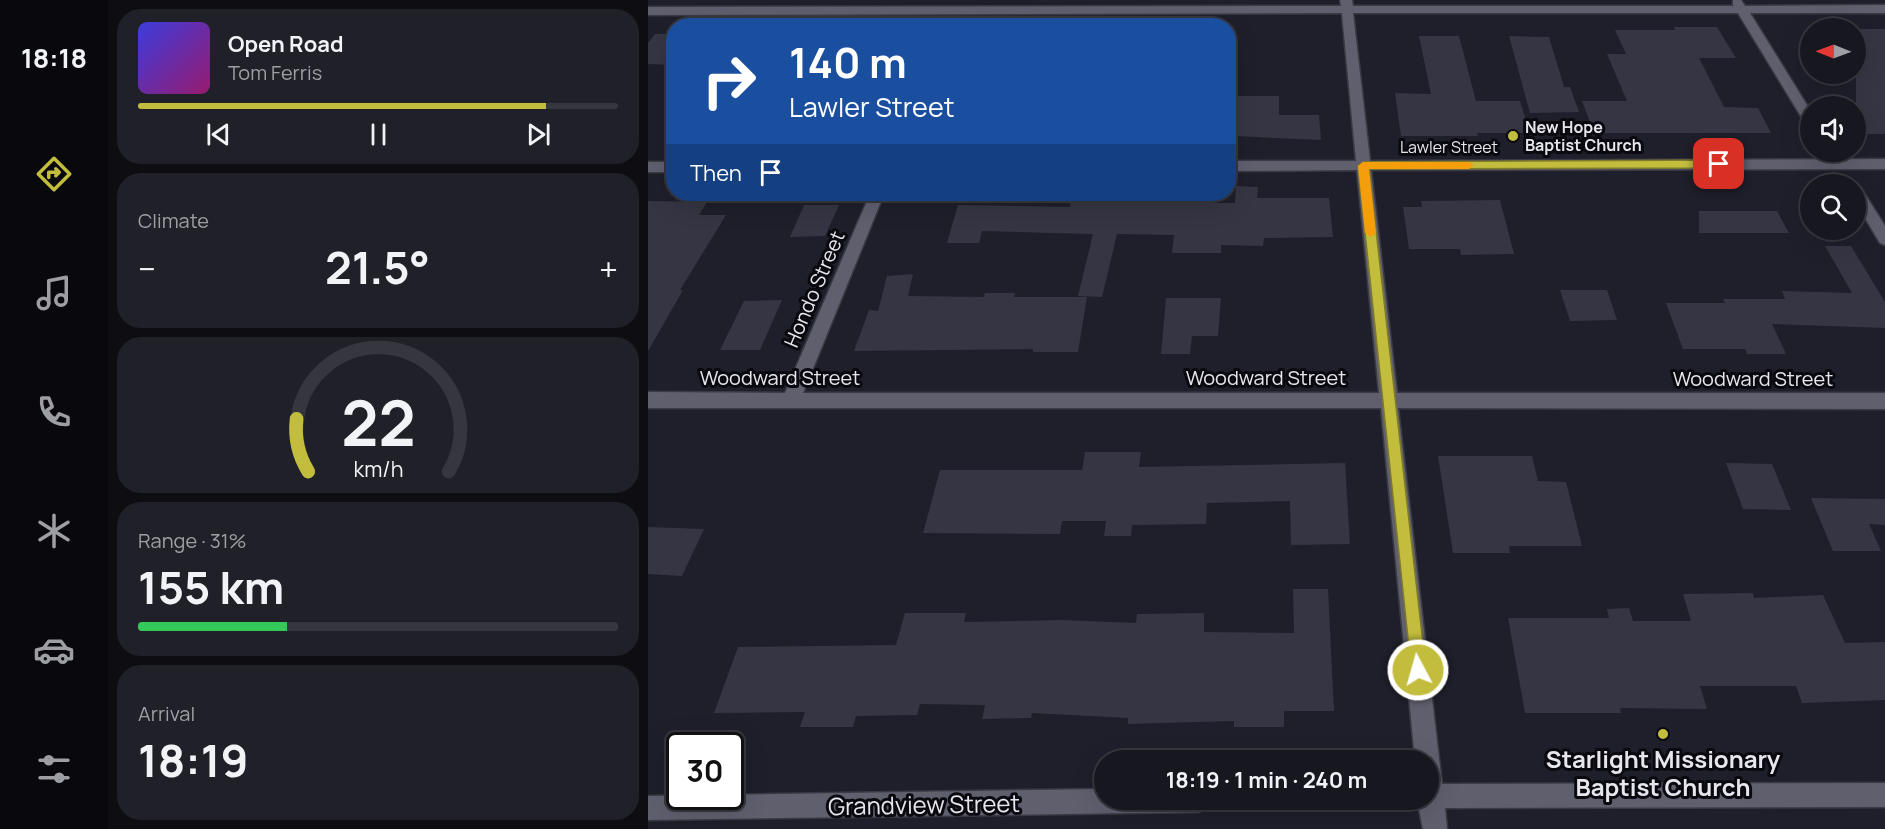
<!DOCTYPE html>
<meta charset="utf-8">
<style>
body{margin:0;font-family:Manrope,sans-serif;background:#202029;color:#f1f3f6;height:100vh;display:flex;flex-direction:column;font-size:22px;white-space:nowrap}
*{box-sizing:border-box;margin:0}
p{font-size:20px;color:#9e9fa5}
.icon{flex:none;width:33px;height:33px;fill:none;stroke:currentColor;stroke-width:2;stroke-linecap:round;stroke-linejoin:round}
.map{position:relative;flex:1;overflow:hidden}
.panel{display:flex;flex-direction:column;gap:9px;padding:9px;background:#0d0d12;width:540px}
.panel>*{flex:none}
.guide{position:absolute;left:18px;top:18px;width:570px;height:183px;border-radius:24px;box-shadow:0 6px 24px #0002,0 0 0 2px #36363e;background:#1a4fa0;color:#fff;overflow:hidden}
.needle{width:39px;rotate:271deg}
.fabs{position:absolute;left:1152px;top:18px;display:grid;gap:12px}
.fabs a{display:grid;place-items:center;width:66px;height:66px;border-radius:50%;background:#171720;box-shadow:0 6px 24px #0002,0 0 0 2px #36363e;font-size:30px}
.speed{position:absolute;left:18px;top:732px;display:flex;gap:12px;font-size:30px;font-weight:700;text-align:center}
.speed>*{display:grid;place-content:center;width:78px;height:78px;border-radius:50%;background:#171720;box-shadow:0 6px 24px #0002,0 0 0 2px #36363e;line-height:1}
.speed .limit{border:3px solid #111;border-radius:9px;background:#fff;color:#111}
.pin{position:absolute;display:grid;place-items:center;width:51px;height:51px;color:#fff;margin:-26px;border-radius:12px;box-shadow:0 3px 9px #0006}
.me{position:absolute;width:66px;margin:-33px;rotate:354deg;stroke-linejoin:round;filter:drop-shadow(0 0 4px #0008)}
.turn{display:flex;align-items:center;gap:21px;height:126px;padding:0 24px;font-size:27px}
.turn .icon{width:78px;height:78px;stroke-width:2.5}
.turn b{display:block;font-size:42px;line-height:51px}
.then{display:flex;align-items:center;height:57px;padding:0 24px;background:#0003;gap:12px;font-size:22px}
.big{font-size:45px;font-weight:700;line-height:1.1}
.panel .card{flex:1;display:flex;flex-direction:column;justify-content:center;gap:9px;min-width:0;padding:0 21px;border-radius:24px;background:#202029}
.panel .dial{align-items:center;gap:0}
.dial svg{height:156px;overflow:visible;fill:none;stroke:#36363e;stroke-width:7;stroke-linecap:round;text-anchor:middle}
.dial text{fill:#f1f3f6;stroke:none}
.song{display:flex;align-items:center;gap:18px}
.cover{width:72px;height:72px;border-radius:9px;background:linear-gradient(135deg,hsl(240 70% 55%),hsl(320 70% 35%))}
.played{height:6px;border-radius:3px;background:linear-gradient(90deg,#c3bd3e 85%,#36363e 85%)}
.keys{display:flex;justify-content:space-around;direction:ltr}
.heat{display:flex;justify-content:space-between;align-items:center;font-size:33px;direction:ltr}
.charge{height:9px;border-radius:4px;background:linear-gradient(90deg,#34c759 31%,#36363e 0)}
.trip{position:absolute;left:446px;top:750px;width:345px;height:60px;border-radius:30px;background:#171720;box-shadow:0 6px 24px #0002,0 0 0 2px #36363e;font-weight:700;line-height:60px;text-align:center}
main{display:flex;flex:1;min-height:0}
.tab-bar{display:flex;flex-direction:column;width:108px;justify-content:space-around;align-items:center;background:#09090d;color:#9e9fa5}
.tab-bar .icon{width:42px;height:42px}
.tab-bar .active{color:#c3bd3e}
.tab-bar b{font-size:27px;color:#f1f3f6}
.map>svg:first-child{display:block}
.building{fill:#363543}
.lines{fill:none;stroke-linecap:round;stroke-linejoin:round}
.street-casing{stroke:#3a3a44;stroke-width:3}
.street{fill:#5f5f6e;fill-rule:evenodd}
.route{fill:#c3bd3e;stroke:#7f7b28;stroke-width:1.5}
.slow{fill:#f59e0b}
.poi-dot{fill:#c3bd3e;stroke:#0a090f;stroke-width:2}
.labels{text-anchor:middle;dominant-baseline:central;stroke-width:6;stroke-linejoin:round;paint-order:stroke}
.far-poi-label{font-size:16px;font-weight:bold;fill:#e6e6ef;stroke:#0a090f;text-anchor:start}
.far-street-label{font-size:16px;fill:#e6e6ef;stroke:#0a090f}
.street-label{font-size:20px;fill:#e6e6ef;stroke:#0a090f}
.near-poi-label{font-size:24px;font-weight:bold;fill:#e6e6ef;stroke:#0a090f}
.near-street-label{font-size:24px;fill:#e6e6ef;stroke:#0a090f}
</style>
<main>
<nav class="tab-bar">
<b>18:18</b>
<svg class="icon active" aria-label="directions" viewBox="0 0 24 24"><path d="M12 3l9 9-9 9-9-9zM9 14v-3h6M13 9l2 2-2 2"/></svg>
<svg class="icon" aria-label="music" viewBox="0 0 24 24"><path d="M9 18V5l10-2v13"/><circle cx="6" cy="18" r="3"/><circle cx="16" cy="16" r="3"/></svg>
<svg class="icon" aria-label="phone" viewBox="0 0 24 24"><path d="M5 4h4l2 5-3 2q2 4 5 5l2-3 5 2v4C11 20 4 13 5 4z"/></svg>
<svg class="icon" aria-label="climate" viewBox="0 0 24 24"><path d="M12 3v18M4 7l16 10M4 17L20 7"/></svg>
<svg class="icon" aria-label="car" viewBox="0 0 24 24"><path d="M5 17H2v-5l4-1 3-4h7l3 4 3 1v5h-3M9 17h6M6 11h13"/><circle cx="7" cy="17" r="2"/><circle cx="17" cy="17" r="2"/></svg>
<svg class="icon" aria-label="filters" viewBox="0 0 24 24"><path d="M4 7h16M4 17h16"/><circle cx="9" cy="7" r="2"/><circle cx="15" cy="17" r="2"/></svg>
</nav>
<section class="panel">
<div class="card">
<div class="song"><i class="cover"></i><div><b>Open Road</b><p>Tom Ferris</p></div></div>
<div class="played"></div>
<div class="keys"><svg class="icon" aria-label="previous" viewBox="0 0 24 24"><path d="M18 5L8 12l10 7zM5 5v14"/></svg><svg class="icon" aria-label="pause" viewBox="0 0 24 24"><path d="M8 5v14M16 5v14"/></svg><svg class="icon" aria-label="next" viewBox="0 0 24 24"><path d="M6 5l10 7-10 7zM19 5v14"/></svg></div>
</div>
<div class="card"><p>Climate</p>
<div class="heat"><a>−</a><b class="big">21.5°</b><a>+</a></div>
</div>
<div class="card dial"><svg viewBox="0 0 100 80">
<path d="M14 69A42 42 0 1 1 86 69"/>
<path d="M14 69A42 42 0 0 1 8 42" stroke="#c3bd3e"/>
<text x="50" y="56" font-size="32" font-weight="700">22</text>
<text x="50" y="72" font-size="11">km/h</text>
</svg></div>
<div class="card"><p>Range · 31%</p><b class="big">155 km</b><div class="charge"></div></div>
<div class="card"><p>Arrival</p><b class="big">18:19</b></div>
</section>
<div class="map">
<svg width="1237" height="829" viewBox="0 0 1237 829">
<rect width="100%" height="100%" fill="#1f1f2b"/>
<g class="building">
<path d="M 1026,27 L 1069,27 L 1088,58 L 1051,58 L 1076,107 L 1110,108 L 1123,133 L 946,133 L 934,101 L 979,101 L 959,54 L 978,54 L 967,30 L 1027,30 Z"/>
<rect x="1208" y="29" width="29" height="105"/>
<path d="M 7,34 L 26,34 L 26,65 L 0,64 L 0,43 Z"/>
<path d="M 771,36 L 811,36 L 828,101 L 872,101 L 882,133 L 829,133 L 830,136 L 753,136 L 747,93 L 783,94 Z"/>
<path d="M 861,36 L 901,37 L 916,87 L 922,87 L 931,112 L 882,113 Z"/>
<path d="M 589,96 L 631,96 L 631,115 L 671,115 L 673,140 L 587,136 Z"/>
<path d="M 588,186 L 610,187 L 609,198 L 681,198 L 685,237 L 616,238 L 615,246 L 573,245 L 573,253 L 524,253 L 526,235 L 469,234 L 454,297 L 430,296 L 445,234 L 334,231 L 331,243 L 299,243 L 310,205 L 422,207 L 424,198 L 449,198 L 448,203 L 587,203 Z"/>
<path d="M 852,200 L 866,254 L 813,255 L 812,249 L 761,249 L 755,207 L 774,207 L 773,201 Z"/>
<path d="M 0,201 L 59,202 L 51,215 L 78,215 L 32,290 L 35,290 L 0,351 Z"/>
<path d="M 156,205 L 191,205 L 177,236 L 142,237 Z"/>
<path d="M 1051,211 L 1129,211 L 1141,233 L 1051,233 Z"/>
<path d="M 1177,246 L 1203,246 L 1237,302 L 1237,328 L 1124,324 L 1138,354 L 1099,354 L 1097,349 L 1035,349 L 1018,303 L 1077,303 L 1075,299 L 1137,299 L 1134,291 L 1204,293 Z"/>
<path d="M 265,274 L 260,296 L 336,297 L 337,293 L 367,293 L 366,297 L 439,297 L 430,352 L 385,352 L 385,349 L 206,351 L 221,310 L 230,311 L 239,276 Z"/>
<path d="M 912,290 L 959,290 L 969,320 L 922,321 Z"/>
<path d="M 518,298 L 573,298 L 570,336 L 544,336 L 542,354 L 513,354 Z"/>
<path d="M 134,300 L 112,350 L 72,350 L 96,301 Z"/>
<path d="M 437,452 L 493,452 L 491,467 L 697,463 L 702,544 L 643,545 L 642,501 L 559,503 L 558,524 L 484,525 L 483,536 L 456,536 L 458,521 L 414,521 L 412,534 L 275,533 L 292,470 L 434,470 Z"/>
<path d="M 790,456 L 884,456 L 890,481 L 918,482 L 934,546 L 861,546 L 862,553 L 805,553 Z"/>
<path d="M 1078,463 L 1124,464 L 1143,510 L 1095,509 Z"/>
<path d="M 1163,498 L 1237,499 L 1237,525 L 1221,524 L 1233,551 L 1185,551 Z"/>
<path d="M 0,527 L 56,529 L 34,576 L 0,574 Z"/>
<path d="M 645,589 L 680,589 L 686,711 L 636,711 L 636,727 L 586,727 L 586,721 L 480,724 L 480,718 L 384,713 L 383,718 L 334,719 L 337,705 L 272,704 L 269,715 L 208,716 L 205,727 L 152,727 L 157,712 L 66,713 L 90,647 L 248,645 L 257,613 L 318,613 L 316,622 L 413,620 L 488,623 L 489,614 L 556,613 L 556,632 L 646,633 Z"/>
<path d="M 1105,593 L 1106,598 L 1175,595 L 1197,643 L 1237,642 L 1237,700 L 1154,703 L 1148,686 L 1052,686 L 1059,709 L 972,708 L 973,713 L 877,713 L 860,618 L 961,618 L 959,609 L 981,608 L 985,621 L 1043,621 L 1035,594 Z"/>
</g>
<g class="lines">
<defs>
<g id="street">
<path d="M 692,0 L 704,0 L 705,6 L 1085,6 L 1085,0 L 1093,0 L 1097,6 L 1237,5 L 1237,13 L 1102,13 L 1162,110 L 1162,124 L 1157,123 L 1090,13 L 705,13 L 722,161 L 1237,159 L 1237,169 L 723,170 L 749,393 L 1237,393 L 1237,409 L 750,408 L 794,784 L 1237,783 L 1237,807 L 797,808 L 799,829 L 775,829 L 769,800 L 780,800 L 780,760 L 767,760 L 733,408 L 0,408 L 0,392 L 137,393 L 222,194 L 236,194 L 155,393 L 731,393 L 709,170 L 580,171 L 580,161 L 708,161 L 694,13 L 0,15 L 0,7 L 693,6 Z"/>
<rect x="0" y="162" width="26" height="10"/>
<path d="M 1208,187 L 1213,188 L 1237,226 L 1237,245 L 1232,243 L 1208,203 Z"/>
<path d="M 456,789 L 456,800 L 563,800 L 559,808 L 551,812 L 0,820 L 0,796 Z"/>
</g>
</defs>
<use href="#street" class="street-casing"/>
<use href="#street" class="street"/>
</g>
<path class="route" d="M 1071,160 L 1077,164 L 1071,168 L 721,169 L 778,670 L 775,676 L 770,678 L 764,676 L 710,166 L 715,162 Z"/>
<path class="slow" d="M 715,162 L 821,162 L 826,165 L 821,169 L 721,169 L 728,233 L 723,237 L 717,233 L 710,166 Z"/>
<g class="poi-dot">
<circle cx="865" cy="136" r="6"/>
<circle cx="1015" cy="734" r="6"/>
</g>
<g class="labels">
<g class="far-poi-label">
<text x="877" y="127">New Hope<tspan x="877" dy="18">Baptist Church</tspan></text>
</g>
<g class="far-street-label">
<text x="801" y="147">Lawler Street</text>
</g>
<g class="street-label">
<text transform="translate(166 289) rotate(-67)">Hondo Street</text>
<text x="132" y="377">Woodward Street</text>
<text x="618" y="377">Woodward Street</text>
<text x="1105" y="378">Woodward Street</text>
</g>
<g class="near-poi-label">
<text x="1015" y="758">Starlight Missionary<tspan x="1015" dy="28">Baptist Church</tspan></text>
</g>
<g class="near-street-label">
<text transform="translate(276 804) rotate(-1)">Grandview Street</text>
</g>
</g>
</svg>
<div class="fabs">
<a><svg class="needle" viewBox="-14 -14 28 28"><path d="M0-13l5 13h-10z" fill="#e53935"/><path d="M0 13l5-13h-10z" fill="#9e9fa5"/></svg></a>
<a><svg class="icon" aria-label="sound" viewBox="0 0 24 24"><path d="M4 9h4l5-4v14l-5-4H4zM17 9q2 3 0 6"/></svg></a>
<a><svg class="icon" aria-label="search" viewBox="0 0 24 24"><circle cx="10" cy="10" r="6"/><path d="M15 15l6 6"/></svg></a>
</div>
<div class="speed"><div class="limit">30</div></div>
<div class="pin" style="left:1071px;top:164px;background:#d93025"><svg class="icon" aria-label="arrive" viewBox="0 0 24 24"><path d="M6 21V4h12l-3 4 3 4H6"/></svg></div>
<svg class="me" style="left:770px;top:670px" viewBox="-20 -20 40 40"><circle r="17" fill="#c3bd3e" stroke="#fff" stroke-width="3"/><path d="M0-11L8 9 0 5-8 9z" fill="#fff"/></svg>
<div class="trip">18:19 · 1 min · 240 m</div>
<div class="guide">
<div class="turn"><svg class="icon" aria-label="right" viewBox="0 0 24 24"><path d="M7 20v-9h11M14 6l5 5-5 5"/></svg><div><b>140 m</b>Lawler Street</div></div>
<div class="then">Then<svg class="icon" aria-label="arrive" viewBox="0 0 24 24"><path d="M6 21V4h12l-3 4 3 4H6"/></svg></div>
</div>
</div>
</main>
